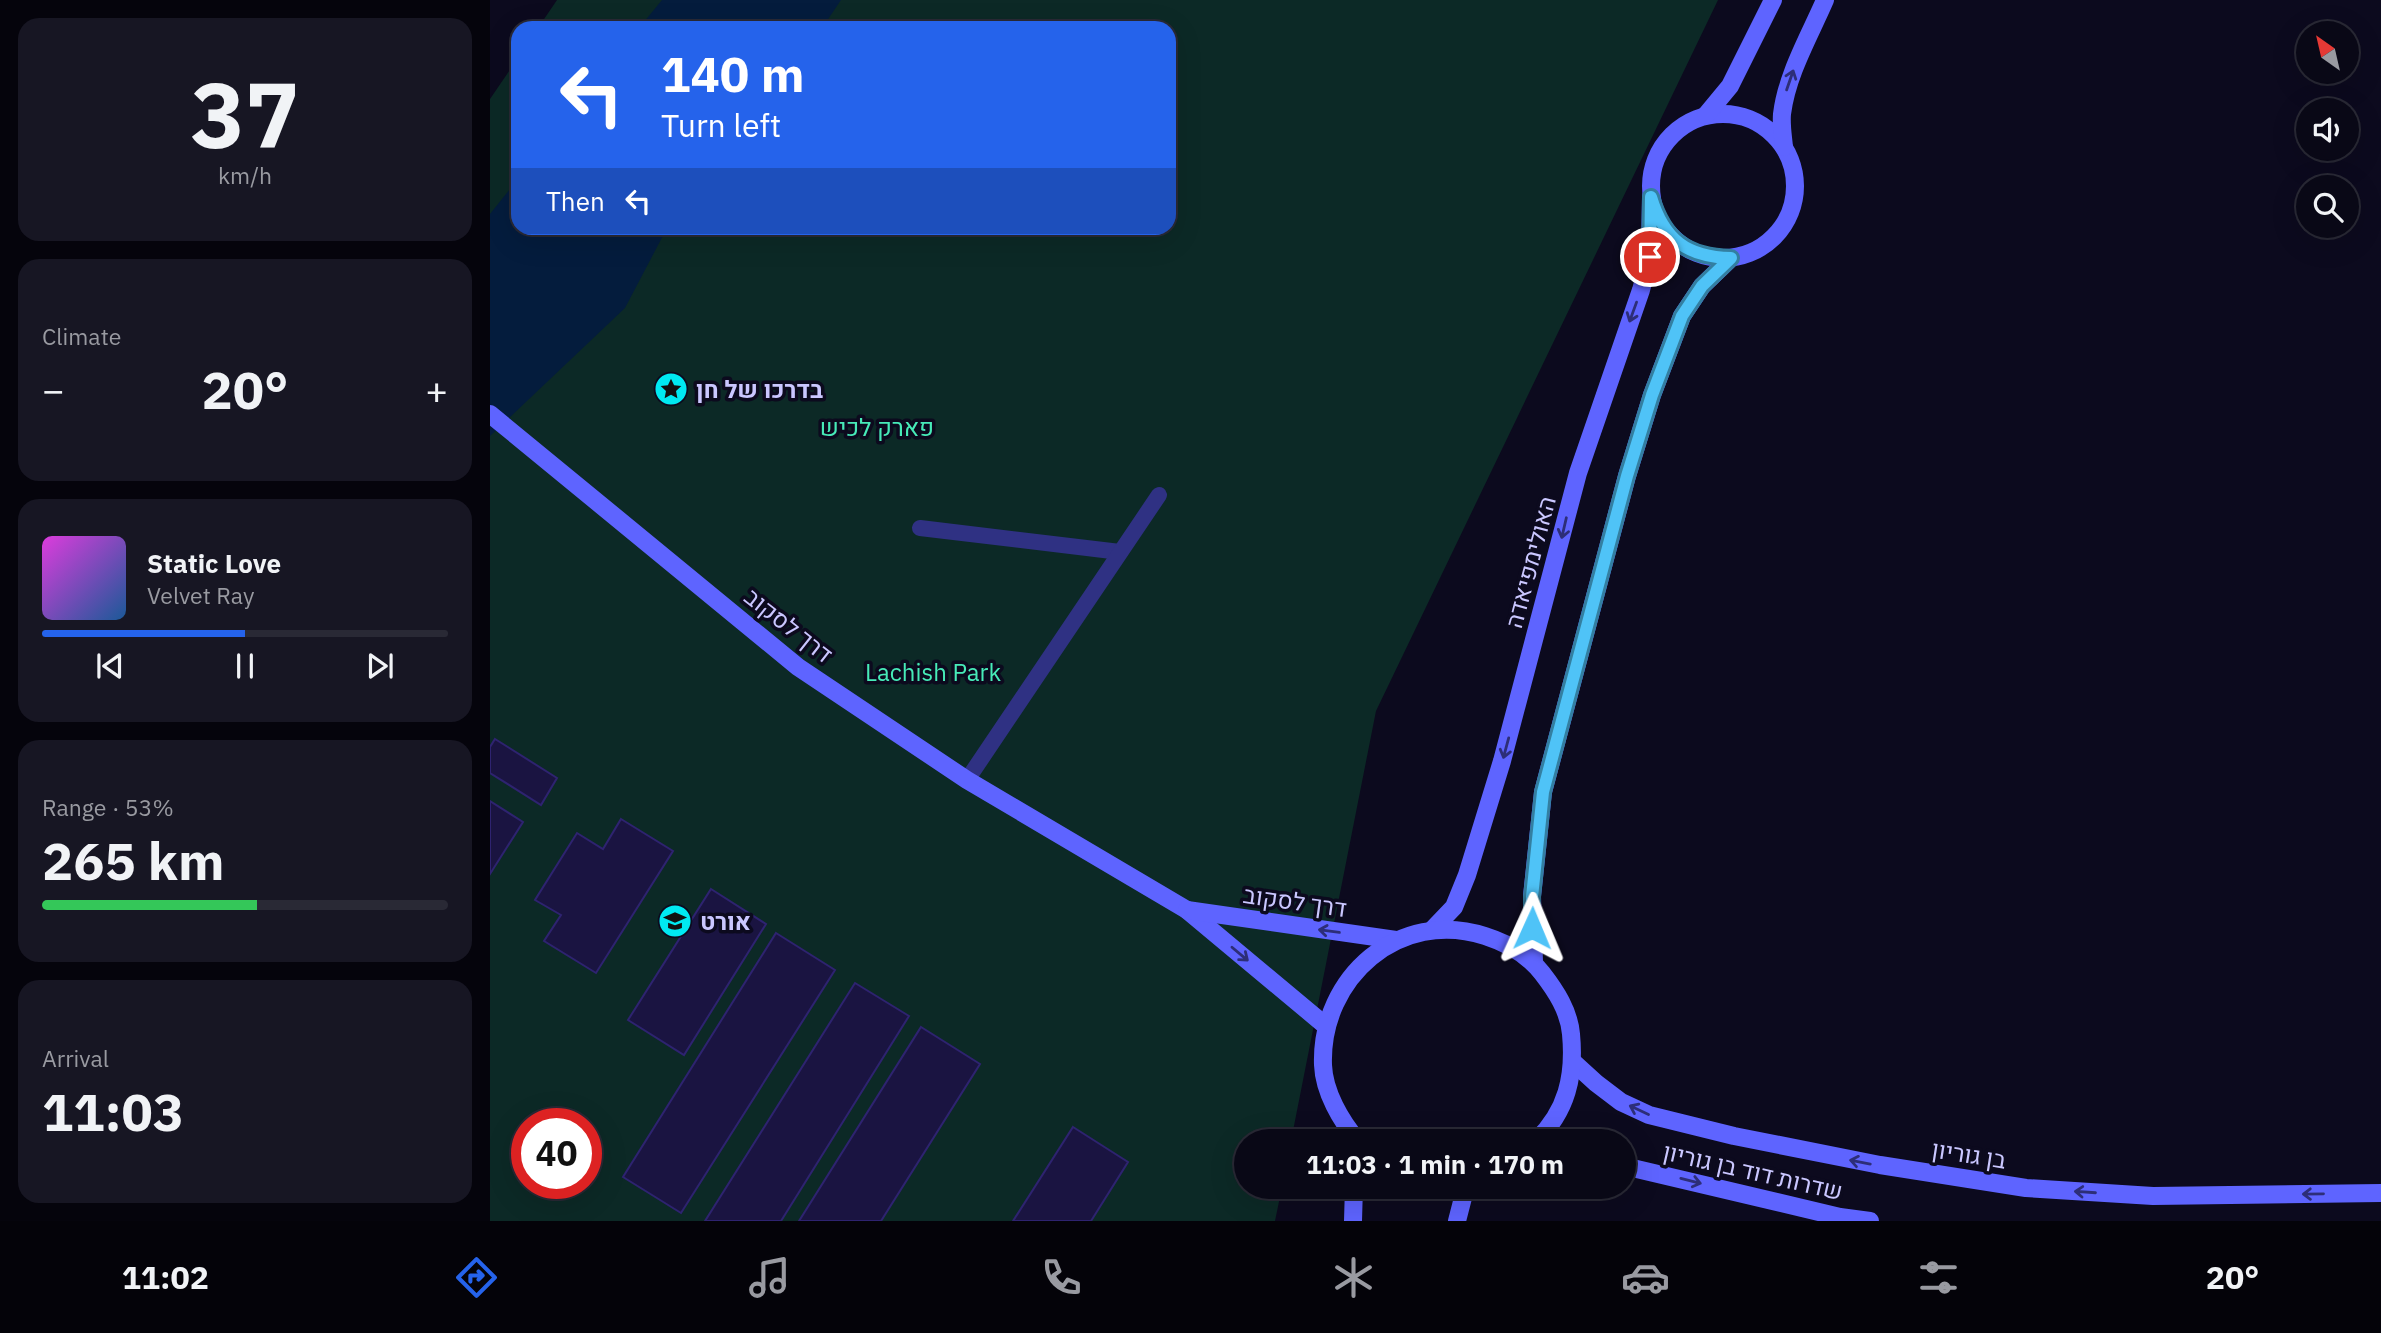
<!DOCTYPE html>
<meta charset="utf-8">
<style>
body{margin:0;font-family:"IBM Plex Sans",Heebo,sans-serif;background:#171623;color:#f1f3f6;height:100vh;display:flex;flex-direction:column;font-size:26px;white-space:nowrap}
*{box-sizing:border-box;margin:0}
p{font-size:23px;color:#999aa1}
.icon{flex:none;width:38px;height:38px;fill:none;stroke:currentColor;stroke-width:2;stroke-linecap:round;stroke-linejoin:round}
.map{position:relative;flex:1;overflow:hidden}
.sheet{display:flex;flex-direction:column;gap:18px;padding:18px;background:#05040c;width:490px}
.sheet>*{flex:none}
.top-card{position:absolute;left:21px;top:21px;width:665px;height:214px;border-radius:21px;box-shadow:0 7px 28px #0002,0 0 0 2px #292935;background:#2563eb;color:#fff;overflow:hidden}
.needle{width:46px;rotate:326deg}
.controls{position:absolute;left:1806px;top:21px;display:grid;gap:14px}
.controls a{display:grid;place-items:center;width:63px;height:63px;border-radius:50%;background:#090816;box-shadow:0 7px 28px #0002,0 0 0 2px #292935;font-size:35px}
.speed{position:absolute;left:21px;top:1108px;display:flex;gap:14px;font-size:35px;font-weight:700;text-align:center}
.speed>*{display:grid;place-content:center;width:91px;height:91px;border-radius:50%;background:#090816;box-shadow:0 7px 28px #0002,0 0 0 2px #292935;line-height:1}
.speed .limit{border:10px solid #d22;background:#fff;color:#111}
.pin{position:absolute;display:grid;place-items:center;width:60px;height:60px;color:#fff;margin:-30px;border:4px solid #fff;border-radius:50%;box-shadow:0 2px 7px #0007}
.me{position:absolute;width:77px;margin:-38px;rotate:1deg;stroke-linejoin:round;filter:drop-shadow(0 0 5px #0008)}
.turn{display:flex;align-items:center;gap:24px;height:147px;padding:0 35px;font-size:32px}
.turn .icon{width:91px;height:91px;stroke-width:2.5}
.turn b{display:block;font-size:49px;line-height:60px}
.then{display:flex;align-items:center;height:66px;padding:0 35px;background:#0003;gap:14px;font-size:26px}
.big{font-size:52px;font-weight:700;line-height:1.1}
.sheet .widget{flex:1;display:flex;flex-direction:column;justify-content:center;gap:10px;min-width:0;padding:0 24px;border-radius:21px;background:#171623}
.sheet .dial{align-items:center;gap:0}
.dial b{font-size:91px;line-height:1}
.song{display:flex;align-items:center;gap:21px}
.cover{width:84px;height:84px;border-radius:10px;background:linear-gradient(135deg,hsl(300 70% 55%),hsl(210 70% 35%))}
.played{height:7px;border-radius:4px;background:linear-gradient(90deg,#2563eb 50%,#292935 50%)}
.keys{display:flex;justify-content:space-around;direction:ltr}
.heat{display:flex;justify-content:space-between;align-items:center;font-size:38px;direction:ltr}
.charge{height:10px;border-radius:5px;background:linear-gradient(90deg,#34c759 53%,#292935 0)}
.trip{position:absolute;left:744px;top:1129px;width:402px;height:70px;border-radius:35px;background:#090816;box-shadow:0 7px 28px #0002,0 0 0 2px #292935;font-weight:700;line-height:70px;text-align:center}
.dock{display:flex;height:112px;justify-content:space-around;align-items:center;background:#040309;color:#999aa1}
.dock .icon{width:49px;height:49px}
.dock .current{color:#2563eb}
.dock b{font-size:32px;color:#f1f3f6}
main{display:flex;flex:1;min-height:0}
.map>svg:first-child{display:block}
.green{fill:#0c2926;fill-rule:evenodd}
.water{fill:#041c3d}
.building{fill:#1a1441;stroke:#2e2370;stroke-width:2}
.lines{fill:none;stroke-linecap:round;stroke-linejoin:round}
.lane{stroke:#2f3183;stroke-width:16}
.secondary{stroke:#5e64ff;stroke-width:18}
.oneway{stroke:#2d2e78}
.route-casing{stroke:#337fa1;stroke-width:18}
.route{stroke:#4fc3f7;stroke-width:12}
.labels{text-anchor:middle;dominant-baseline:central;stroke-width:7;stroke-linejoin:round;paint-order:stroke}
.poi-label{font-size:24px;font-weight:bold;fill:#cac7ff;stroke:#0c0a1e;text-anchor:start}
.park-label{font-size:24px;fill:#47ebb8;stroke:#0c0a1e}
.street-label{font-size:24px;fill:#cac7ff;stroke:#0c0a1e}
</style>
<main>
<section class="sheet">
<div class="widget dial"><b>37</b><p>km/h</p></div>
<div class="widget"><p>Climate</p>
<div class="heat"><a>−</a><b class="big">20°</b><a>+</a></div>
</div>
<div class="widget">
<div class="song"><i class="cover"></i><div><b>Static Love</b><p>Velvet Ray</p></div></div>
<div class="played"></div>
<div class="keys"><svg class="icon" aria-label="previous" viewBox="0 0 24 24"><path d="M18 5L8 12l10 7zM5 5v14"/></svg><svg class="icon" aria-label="pause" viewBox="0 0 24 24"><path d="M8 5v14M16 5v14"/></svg><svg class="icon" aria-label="next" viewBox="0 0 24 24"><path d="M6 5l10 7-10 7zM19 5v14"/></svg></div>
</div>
<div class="widget"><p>Range · 53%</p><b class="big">265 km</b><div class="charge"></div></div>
<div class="widget"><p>Arrival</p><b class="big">11:03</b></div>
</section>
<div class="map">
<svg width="1891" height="1221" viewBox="0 0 1891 1221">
<rect width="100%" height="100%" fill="#0c0a1e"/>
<path class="green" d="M 67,0 L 1228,0 L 886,711 L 801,1141 L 756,1141 L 756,1186 L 792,1187 L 785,1221 L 0,1221 L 0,99 L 28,58 L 28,228 L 679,228 L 679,28 L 48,28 ZM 37,1124 L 96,1124 L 96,1183 L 37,1183 Z"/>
<g class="water">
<path d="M 172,0 L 351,0 L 332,28 L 149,28 Z"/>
<path d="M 28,179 L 28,228 L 177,228 L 135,308 L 0,436 L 0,214 Z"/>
</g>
<g class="building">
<path d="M 5,739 L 67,778 L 51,805 L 0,773 L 0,747 Z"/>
<path d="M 0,801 L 33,822 L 0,874 Z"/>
<path d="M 131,819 L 183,851 L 106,973 L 54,941 L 71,915 L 45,900 L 87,833 L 113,849 Z"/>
<path d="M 221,889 L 276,924 L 194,1055 L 138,1020 Z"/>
<path d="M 286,933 L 345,970 L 191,1213 L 133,1177 Z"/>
<path d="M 365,983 L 419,1016 L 291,1221 L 215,1221 Z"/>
<path d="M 431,1027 L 490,1064 L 391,1221 L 309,1221 Z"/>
<path d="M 583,1127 L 638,1162 L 601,1221 L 523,1221 Z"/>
</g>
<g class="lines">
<g class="lane">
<path d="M 430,528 L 630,552"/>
<path d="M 477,780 L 669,495"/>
</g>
<g class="secondary">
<circle cx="1233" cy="186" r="72"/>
<path d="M 1216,115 L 1240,86 L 1283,0"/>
<path d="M 1294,147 C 1293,136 1291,125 1292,114 C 1297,74 1319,37 1335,0"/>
<path d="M 0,414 L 308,667 L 477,780 L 697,910 L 836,1026"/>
<path d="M 697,910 L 906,940"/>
<path d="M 942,930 L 964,907 L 977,875 L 1012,761 L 1088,473 L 1151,290 L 1160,257 L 1161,197"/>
<path d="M 1044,962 L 1042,896 L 1053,792 L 1137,476 L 1162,395 L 1192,316 L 1212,286 L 1241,258"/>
<path d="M 1083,1062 L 1106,1083 L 1131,1102 L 1159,1115 L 1244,1136 L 1390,1165 L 1536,1188 L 1663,1196 L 1891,1193"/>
<path d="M 868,1141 C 851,1121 834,1092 833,1065 C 830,977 910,908 995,936 C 1017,943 1038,955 1052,973 C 1066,991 1079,1011 1081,1034 C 1085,1076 1077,1111 1046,1141"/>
<path d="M 1134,1166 L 1350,1217 L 1380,1221"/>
<path d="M 863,1221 L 864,1186"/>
<path d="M 967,1221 L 976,1186"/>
</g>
</g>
<defs><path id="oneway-shaft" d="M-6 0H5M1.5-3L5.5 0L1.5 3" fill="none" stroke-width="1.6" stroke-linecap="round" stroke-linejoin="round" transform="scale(1.75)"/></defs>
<g class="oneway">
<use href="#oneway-shaft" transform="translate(1300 80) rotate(-71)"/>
<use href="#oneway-shaft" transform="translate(1143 312) rotate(110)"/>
<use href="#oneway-shaft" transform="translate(1074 528) rotate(103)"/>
<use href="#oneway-shaft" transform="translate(1016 748) rotate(105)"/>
<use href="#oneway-shaft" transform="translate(839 931) rotate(-172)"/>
<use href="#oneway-shaft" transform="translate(750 954) rotate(40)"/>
<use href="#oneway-shaft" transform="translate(1149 1110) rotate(-155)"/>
<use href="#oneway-shaft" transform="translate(1370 1162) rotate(-169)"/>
<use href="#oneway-shaft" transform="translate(1201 1181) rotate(14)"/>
<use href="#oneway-shaft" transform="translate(1595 1192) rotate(-176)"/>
<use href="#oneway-shaft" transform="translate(1823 1194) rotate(179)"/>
</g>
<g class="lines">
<defs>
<path id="route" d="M 1042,928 L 1042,897 L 1053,792 L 1137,476 L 1162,395 L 1192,316 L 1212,286 L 1241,258 C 1197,257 1174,240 1161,197 L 1160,257"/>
</defs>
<use href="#route" class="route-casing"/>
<use href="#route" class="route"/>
</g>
<defs>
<symbol id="sight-disc" viewBox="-11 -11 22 22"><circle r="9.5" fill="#00e9f2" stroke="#0c0a1e"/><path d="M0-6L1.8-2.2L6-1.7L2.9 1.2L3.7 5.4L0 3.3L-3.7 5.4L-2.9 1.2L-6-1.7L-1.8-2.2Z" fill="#111"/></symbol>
<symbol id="school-disc" viewBox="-11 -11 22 22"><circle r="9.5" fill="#00e9f2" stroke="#0c0a1e"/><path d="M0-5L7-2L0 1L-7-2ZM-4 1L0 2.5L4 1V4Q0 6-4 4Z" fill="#111"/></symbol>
</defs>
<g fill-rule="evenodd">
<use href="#sight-disc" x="162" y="370" width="38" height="38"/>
<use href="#school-disc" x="166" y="902" width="38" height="38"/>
</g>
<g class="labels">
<g class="poi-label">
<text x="206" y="389">בדרכו של חן</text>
<text x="210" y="921">אורט</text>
</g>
<g class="park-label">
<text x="387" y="427">פארק לכיש</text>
<text x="443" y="672">Lachish Park</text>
</g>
<g class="street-label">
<text transform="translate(1040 562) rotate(-75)">האולימפיאדה</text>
<text transform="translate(299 625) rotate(38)">דרך לסקוב</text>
<text transform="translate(805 901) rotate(8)">דרך לסקוב</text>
<text transform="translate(1479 1154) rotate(9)">בן גוריון</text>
<text transform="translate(1263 1171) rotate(13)">שדרות דוד בן גוריון</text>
</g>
</g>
</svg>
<div class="controls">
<a><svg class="needle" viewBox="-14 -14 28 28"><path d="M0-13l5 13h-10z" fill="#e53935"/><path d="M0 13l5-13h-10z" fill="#999aa1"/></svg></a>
<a><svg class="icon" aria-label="sound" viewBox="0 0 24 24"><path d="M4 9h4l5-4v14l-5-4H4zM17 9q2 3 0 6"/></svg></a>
<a><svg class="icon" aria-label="search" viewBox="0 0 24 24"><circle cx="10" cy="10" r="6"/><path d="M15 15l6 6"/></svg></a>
</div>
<div class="speed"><div class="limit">40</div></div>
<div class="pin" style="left:1160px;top:257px;background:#d93025"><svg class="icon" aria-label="arrive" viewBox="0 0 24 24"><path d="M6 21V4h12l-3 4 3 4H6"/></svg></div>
<svg class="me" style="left:1042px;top:928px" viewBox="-20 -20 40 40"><path d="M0-17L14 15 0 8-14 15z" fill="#4fc3f7" stroke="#fff" stroke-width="4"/></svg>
<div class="trip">11:03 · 1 min · 170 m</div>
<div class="top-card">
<div class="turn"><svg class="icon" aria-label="left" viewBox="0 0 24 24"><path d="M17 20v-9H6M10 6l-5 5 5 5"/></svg><div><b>140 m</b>Turn left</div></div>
<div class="then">Then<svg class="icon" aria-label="left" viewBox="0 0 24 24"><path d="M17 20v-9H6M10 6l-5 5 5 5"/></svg></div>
</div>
</div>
</main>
<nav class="dock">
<b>11:02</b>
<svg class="icon current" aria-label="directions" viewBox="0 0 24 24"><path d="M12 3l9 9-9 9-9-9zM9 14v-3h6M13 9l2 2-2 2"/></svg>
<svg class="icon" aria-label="music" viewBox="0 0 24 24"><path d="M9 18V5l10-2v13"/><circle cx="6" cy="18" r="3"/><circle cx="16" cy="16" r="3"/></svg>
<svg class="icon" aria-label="phone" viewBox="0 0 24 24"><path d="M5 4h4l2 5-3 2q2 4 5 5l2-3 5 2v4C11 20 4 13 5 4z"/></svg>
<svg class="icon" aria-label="climate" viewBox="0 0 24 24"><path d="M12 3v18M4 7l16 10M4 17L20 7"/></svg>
<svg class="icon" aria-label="car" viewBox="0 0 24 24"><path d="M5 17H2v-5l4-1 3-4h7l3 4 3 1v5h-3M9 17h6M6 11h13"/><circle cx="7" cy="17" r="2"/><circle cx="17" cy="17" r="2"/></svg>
<svg class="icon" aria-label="filters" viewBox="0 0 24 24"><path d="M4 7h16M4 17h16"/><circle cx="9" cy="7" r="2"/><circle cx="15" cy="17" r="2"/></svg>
<b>20°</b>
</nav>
